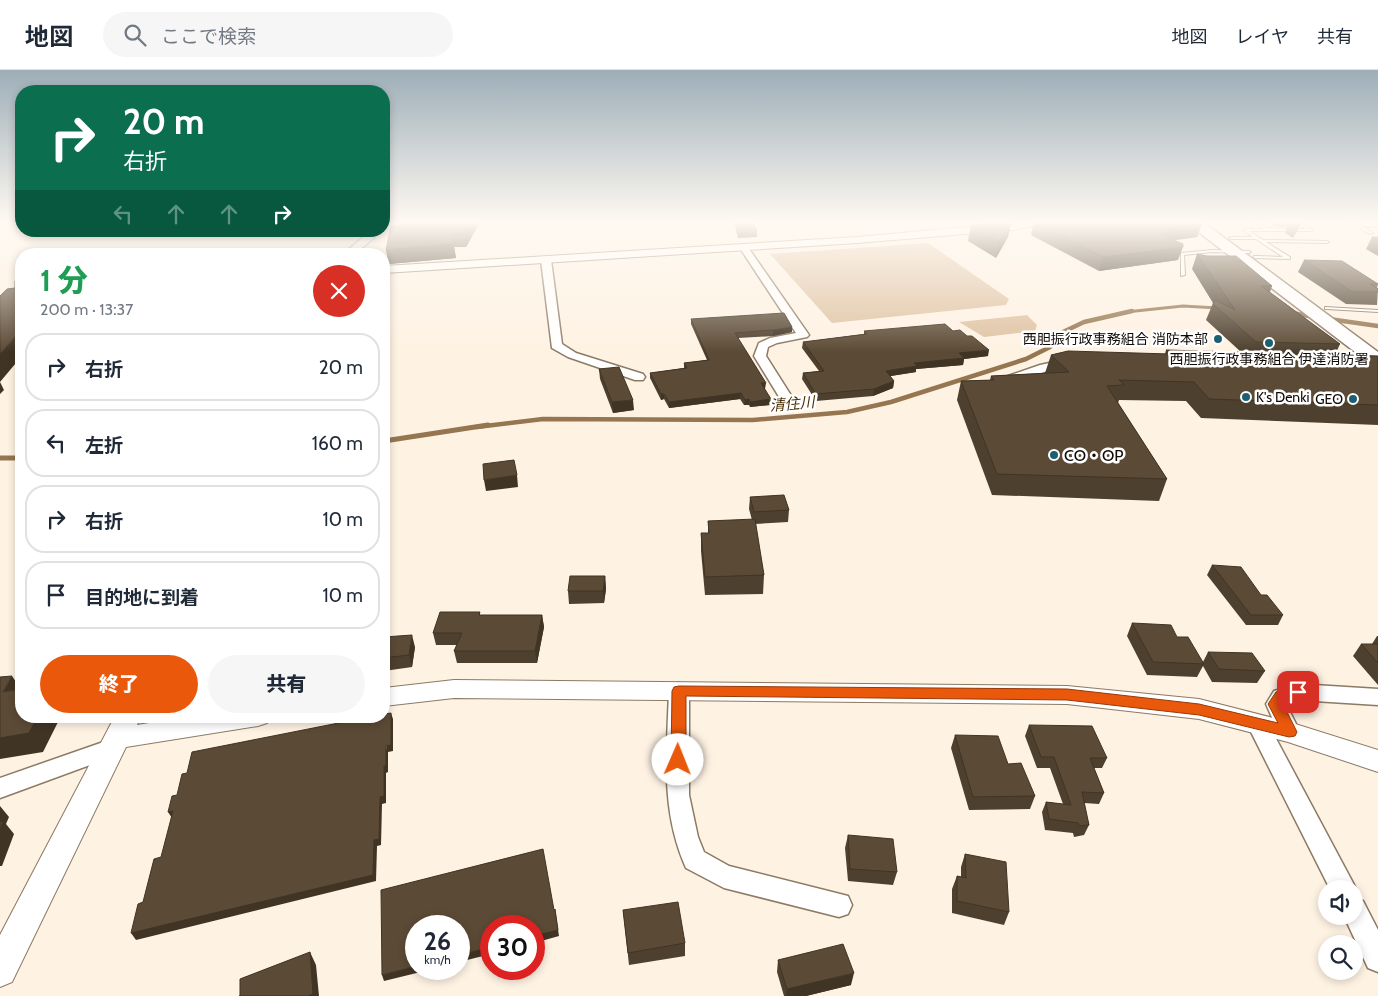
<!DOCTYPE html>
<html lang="ja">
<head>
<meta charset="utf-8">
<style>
  :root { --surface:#fff; --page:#f6f6f7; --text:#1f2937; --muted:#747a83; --line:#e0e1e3; --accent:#ea580c }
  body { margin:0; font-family:Cabin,"Noto Sans JP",sans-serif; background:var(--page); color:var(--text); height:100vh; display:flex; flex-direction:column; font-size:19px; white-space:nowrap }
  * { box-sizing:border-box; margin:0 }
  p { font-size:16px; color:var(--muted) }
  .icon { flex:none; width:28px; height:28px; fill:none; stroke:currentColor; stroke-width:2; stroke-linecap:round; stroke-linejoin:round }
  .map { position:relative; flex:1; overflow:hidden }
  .panel { position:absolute; left:15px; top:178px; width:375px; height:475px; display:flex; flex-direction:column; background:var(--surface); border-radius:20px; box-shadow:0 2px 8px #0003 }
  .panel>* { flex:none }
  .banner { position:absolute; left:15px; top:15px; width:375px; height:152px; border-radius:20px; box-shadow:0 2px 8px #0003; background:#0b6e4f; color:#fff; overflow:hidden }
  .tools { position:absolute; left:1318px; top:810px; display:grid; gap:10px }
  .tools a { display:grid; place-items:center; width:45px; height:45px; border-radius:50%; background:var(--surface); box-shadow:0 2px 8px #0003; font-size:25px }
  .speed { position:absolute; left:405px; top:845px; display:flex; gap:10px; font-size:25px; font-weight:700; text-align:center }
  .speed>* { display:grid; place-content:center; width:65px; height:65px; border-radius:50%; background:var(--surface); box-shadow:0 2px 8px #0003; line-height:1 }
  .speed small { font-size:12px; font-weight:400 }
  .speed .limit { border:8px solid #d22; background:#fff; color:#111 }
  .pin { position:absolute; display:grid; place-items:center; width:42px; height:42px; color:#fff; margin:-21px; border-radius:10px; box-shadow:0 2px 8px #0006 }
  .me { position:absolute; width:55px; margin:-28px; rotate:1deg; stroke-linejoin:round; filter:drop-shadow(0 0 4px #0008) }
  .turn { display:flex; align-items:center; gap:18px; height:105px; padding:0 25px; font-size:22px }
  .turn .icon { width:65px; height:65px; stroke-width:2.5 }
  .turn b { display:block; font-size:35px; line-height:42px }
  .lanes { display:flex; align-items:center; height:48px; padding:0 25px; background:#0003; justify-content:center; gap:25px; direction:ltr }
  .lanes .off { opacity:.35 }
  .round { display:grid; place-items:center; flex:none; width:52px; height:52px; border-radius:26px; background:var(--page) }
  .head { display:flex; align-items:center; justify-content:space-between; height:85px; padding:0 25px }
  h1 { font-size:30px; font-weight:800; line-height:38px; color:#1e9e55 }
  .action { display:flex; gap:10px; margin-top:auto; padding:10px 25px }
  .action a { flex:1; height:58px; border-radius:30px; background:var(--accent); color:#fff; font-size:20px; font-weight:800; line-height:58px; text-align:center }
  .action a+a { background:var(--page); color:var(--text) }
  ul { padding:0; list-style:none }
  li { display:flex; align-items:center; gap:15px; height:68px; margin:0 10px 8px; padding:0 15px; border:2px solid var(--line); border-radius:20px }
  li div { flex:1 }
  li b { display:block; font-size:19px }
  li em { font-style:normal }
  header { display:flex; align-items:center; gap:30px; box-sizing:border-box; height:70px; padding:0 25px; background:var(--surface); border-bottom:1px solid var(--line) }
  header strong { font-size:24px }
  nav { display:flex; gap:28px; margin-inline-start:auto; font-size:18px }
  .search { width:350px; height:45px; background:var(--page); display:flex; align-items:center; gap:12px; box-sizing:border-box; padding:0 18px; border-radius:28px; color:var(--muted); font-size:19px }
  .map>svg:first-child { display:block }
  .green { fill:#dec2a2 }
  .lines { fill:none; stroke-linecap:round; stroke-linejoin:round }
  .stream-far2 { stroke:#957650; stroke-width:3 }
  .stream-far1 { stroke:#957650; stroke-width:4.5 }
  .stream { stroke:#957650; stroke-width:5 }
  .service-casing { stroke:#8c7a64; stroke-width:2 }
  .minor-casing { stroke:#8c7a64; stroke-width:3 }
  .tertiary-casing { stroke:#8c7a64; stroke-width:2 }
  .primary-casing { stroke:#8c7a64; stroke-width:3 }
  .trunk-casing { stroke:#8c7a64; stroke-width:3 }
  .service { fill:#fff; fill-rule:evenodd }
  .minor { fill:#fff; fill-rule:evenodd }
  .tertiary { fill:#fff; fill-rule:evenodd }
  .primary { fill:#fff; fill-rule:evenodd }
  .trunk { fill:#fff; fill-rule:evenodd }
  .wall { fill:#4e402e }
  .shaded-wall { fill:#403425 }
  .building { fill:#5b4a35; stroke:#403425 }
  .route { fill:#ea580c; stroke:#983908 }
  .poi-dot { fill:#1c5f73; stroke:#fff; stroke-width:2 }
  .labels { text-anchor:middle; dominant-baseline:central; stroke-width:5; stroke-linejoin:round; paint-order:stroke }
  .far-poi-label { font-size:14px; fill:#110a04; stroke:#fff; text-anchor:end }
  .far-water-label { font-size:15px; font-style:italic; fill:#482c02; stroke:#fff }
  .poi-label { font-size:16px; fill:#110a04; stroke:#fff; text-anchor:start }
</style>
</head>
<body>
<header>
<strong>地図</strong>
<div class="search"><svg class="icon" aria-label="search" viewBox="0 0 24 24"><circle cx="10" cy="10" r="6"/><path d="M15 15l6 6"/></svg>ここで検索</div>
<nav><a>地図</a><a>レイヤ</a><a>共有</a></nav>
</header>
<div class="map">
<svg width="1378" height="926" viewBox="0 0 1378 926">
  <rect width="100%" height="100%" fill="#fef2e3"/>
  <path class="green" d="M928,173L1009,229L1006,235L832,253L770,184Z
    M1027,245L1037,255L1035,261L984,267L959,252Z"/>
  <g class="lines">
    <path class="stream-far2" d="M1126,242L1183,236L1218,238"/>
    <path class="stream-far1" d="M1292,243L1315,247
      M1329,249L1378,256
      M477,357L543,349L753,350L847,342L891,332L1026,289L1050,277L1063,262L1084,252L1132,241"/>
    <path class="stream" d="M384,371L488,355
      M0,388H21"/>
    <g class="service-casing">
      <path id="service" d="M1254,152H1258L1268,158L1306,159L1296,152H1300L1313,160L1311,161H1249L1263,170L1327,171L1329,172L1327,173L1266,172L1290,187V189L1254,188V186H1256L1283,187L1256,169H1231L1229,168L1231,167H1253L1244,161V159H1264Z
        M1349,152H1354L1373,163L1370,164Z
        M1212,180L1249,181L1251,182L1249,183L1212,182L1184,185L1185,205L1181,206V183Z
        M1325,237L1378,240V242L1327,239H1325Z"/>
    </g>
    <g class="minor-casing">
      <path id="minor" d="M744,175L747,176L809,265L807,267L777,273L768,277L766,286L792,327L791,330H781L754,286L759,273L770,268L796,263L740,178Z
        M546,187L551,190L562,274L576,283L643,304L645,307L643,310H635L568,287L552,278L541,190Z
        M1068,289L1072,290L1074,293L1072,296L1047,301L1012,313L1006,309L1008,306L1040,295Z
        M679,613L686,616L689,621V725L698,767L704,782L729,796L848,826L852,835L848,844L839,847L724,818L686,798C660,740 667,683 669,621L672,616Z
        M1298,614L1378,619V635L1298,630L1288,632L1286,634L1300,662L1297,668L1289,670L1281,668L1266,634L1274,621Z
        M1258,646L1265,648L1352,811L1356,819L1354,823V819H1330L1247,654L1251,648Z
        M112,669L120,672L123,678L120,684L0,728V708Z
        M1354,828L1363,831L1378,860V902L1368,898L1344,846H1354Z"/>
    </g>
    <g class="tertiary-casing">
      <path id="tertiary" d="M1023,152H1043L1042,154L1013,160L857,173L384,203V196L857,167Z
        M370,161H382L355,184H343Z
        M454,610L1067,616L1199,629L1289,652L1378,680V702L1288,672L1199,649L1067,634L454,628L384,636V618Z
        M115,646H141L137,655L191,646H271L267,653L258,656L126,677L12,912L0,917V865Z"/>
    </g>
    <g class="primary-casing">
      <path id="primary" d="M1193,152H1205L1207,155L1378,282V296L1372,295L1196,160Z"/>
    </g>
    <g class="trunk-casing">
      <path id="trunk" d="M1356,152H1378V156H1363Z"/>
    </g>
    <use href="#service" class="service"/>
    <use href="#minor" class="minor"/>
    <use href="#tertiary" class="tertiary"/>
    <use href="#primary" class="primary"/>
    <use href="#trunk" class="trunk"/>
  </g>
  <path class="wall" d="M480,152L466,177H454L456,188L389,194L386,180Z
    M734,152H752L757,161V167L738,168Z
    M1011,152L1008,167L996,188L968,171L971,155Z
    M1034,152H1196L1202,154L1197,167L1174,170L1178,190L1099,201L1031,165Z
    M1268,152H1302L1293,168L1285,163L1287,157L1275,156Z
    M1372,167H1378V186L1366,179Z
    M1197,184L1272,216L1270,222L1340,274L1335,285L1378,286V355L1201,348L1186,331L1119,330L1118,333L1167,409L1159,431L992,425L957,330L961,311L990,310L991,306L1045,303L1051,285L1165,284L1166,280L1241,282L1206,250L1213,233L1192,199Z
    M1304,190L1378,214L1377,218L1378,219L1377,235L1346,234L1298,202Z
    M691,249L792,262L773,266L738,268L765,319L770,335L750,337L749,335H744L740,329L669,338L664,329L661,330L650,308V303L684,298V293L707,290L691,254Z
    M864,261H953L988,286L964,289L963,295L916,299V302L890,306L894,311L893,318L873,326L816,331L802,309L803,303L819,301L802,278L803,272L864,264Z
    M599,299L634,340L613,343L600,309Z
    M750,427L789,440L788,452L755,454L764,505L763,524L705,525L701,481V463H708V451L752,450L749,439Z
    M1212,495L1261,525L1283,545L1278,555H1246L1207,505Z
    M605,506L606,519L604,533L569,534L568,521Z
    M480,542V545H542L544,557L537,593H457L454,581L457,575H436L433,563Z
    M1132,553L1177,567L1203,592L1208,582L1265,601L1257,613L1212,612L1203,596L1197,607L1147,605L1127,566Z
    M1377,566H1378V615L1353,586L1361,574H1372Z
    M384,567L415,577L412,597L384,601Z
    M1029,655L1107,688L1102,698H1094L1104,723L1099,734L1084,733L1089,755L1084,765L1074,767L1073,763L1045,760L1042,742L1046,732L1063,734L1050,698H1037L1025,666Z
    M955,665L1008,694L1035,726L1030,739L969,740L951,678Z
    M848,765L897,802L893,815L848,811L845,778Z
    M965,784L1009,842L1004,855L952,843V819L957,806L961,807V797Z
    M623,840L685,873V886L629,895Z
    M778,890L851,915L806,926H784L777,902Z"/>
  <path class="shaded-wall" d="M471,152H480L466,177L463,163Z
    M1011,152L1008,167L996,188L999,172Z
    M1202,154L1197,167L1162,172L1166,158Z
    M452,164L456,188L389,194L386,180Z
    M1183,177L1178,190L1099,201L1103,187Z
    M792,257V262L773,266V260Z
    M21,260V287L0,312L4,320L0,324V284Z
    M989,280L988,286L964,289L963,295L916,299V302L885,307L886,301L914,293L959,283Z
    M894,311L893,318L873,326L874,319Z
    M761,313H766L765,319H761Z
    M741,323L740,329L669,338V332Z
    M661,324H664V329L661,330Z
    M749,329V335H744L745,330Z
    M771,329L770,335L750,337V332Z
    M633,330L634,340L613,343L612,332Z
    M517,405L518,417L486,421L484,410Z
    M605,506L606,519L604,533L603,521Z
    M542,545L544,557L537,593L535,581Z
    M412,565L415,577L412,597L409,585Z
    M12,606L21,619L3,622Z
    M391,643L393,649V681L388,682V702L386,703V733L382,734L381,775L377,776L376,811L136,870L131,863L374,770Z
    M38,646H61L43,682L0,689V668Z
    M0,736L9,747L6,754L14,764L2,796H0Z
    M173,741L172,748L168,742Z
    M555,839L559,866L534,873V866Z
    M491,877V884L459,892V885Z
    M310,882L316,895L319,926H308Z
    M416,896V899H433L384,911L382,905Z
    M854,903L851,915L806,926H786L787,919Z"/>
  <path class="building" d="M406,152H471L463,163L452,164L454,174L386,180L391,156L401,155Z
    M736,152H752L757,161H739Z
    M1008,152H1011L999,172L971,155Z
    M1035,152H1135L1154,160H1151L1183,174V177L1103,187Z
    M1150,152H1196L1202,154L1166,158Z
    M1288,155H1300L1297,160Z
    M1372,167H1378V170Z
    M1197,184L1207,186H1236L1272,216H1261L1340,274L1256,272L1213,234L1215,230L1235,240Z
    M1304,190L1342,191L1378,214H1370L1378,219V222H1352Z
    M21,205V260L0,284V226L7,219L15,218V211Z
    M784,243L792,257L773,260L735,263L766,313H761L771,329L750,332L749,329L745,330L741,323L669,332L664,324H661L650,303L687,298L684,293L709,290L691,249Z
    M945,254L953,261L960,260L967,266H972L989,280L959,283L964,288L914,293L917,296L886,301L894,311L874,319L816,324L803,303L824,301L803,272L867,264L864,261Z
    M1166,280L1378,286V335L1209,329L1194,312L1119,310L1124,315L1107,316L1167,409L997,404L961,311L994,310L991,306L1069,302L1051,285L1068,281L1170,284Z
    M619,297L633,330L612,332L599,299Z
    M514,390L517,405L484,410L483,394Z
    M784,425L789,440L754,442L750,427Z
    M755,449L764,505L705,507L701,463H709L708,451Z
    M1212,495L1241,497L1261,525H1267L1283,545H1251Z
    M570,506H605L603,521H568Z
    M440,542H480L479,545H542L535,581H454L462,563H433Z
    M1132,553L1171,555L1177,567H1188L1204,594L1153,592Z
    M412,565L409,585L384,588V567Z
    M1361,574H1378V593Z
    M1208,582L1252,583L1265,601L1219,599Z
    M12,606L3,622L21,619V646H38L29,663L0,668V607Z
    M391,643V675L386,676V696H384V726L380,727L379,769L374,770L373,805L131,863L138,834L143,832L154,789L161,787L173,741L168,742L172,726L177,725L182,704L187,703L192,682L374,646H384V644Z
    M1029,655L1092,656L1107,688H1090L1104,723L1082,722L1089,755L1079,756L1078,753L1049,749L1046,732L1071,735L1054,687H1041Z
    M955,665L998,666L1008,694L1021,693L1035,726L973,727Z
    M3,751L0,760V752Z
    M848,765L893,769L897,802L850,799Z
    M543,779L554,840L555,839L558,860L534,866V856H491V877L459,885V856H416V896L382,905L381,820Z
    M965,784L1006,792L1009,842L957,831V806L966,808Z
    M678,832L685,873L628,883L623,840Z
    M843,874L854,903L787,919L778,890Z
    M310,882L313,924L308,926H239H240V909Z"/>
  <linearGradient id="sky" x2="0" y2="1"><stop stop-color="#9daeb8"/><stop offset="0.54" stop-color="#fff9f2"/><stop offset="1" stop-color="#fff9f2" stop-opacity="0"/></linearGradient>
  <rect width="1378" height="282" fill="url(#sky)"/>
  <path class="route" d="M679,616L1067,619L1199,634L1278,653L1268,634L1276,622L1298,616L1303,618L1305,622L1303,625L1286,630L1283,634L1297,662L1295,666L1289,667L1199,645L1067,630L686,626V690L684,695L678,697L673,695L671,690L672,621L674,617Z"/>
  <g class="poi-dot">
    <circle cx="1218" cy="269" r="5"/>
    <circle cx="1269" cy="273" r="5"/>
    <circle cx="1246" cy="327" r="5"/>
    <circle cx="1353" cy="329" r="5"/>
    <circle cx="1054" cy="385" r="5"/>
  </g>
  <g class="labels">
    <g class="far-poi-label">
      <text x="1208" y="269">西胆振行政事務組合 消防本部</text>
      <text x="1269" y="289" text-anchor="middle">西胆振行政事務組合 伊達消防署</text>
      <text x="1256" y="327" text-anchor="start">K's Denki</text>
      <text x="1343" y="329">GEO</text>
    </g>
    <g class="far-water-label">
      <text transform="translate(792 334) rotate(-5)">清住川</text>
    </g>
    <g class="poi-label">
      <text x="1064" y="385">CO・OP</text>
    </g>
  </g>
</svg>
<div class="tools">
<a><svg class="icon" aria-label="sound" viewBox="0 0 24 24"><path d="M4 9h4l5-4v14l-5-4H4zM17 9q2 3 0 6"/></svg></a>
<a><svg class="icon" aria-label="search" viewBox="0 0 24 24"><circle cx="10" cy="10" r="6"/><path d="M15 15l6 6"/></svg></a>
</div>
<div class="speed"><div>26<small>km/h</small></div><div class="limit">30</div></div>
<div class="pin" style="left:1298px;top:622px;background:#d93025"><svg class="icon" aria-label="arrive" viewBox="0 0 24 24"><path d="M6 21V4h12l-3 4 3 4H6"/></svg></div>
<svg class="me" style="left:678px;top:690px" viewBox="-20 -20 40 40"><circle r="19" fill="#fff"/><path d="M0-13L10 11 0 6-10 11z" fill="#ea580c"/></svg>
<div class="banner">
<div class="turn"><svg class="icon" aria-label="right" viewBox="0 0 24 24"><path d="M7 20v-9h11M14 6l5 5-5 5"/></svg><div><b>20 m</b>右折</div></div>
<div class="lanes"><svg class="icon off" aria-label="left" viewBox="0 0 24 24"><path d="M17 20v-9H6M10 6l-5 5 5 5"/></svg><svg class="icon off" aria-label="ahead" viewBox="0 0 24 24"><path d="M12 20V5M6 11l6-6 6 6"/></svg><svg class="icon off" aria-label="ahead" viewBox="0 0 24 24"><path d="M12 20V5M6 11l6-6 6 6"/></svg><svg class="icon" aria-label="right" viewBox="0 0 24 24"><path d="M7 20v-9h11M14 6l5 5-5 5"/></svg></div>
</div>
<section class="panel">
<div class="head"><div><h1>1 分</h1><p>200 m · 13:37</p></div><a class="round" style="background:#d93025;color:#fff"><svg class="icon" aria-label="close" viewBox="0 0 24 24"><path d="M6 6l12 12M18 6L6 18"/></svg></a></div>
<ul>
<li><svg class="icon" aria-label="right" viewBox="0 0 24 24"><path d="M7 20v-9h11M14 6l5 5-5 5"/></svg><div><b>右折</b></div><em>20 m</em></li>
<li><svg class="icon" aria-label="left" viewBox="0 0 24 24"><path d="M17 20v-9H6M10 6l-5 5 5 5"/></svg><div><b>左折</b></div><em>160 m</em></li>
<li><svg class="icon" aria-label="right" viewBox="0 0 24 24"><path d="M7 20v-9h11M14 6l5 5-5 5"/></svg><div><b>右折</b></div><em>10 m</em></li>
<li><svg class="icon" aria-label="arrive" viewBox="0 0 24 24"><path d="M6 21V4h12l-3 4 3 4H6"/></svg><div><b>目的地に到着</b></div><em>10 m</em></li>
</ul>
<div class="action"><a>終了</a><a>共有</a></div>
</section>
</div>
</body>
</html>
